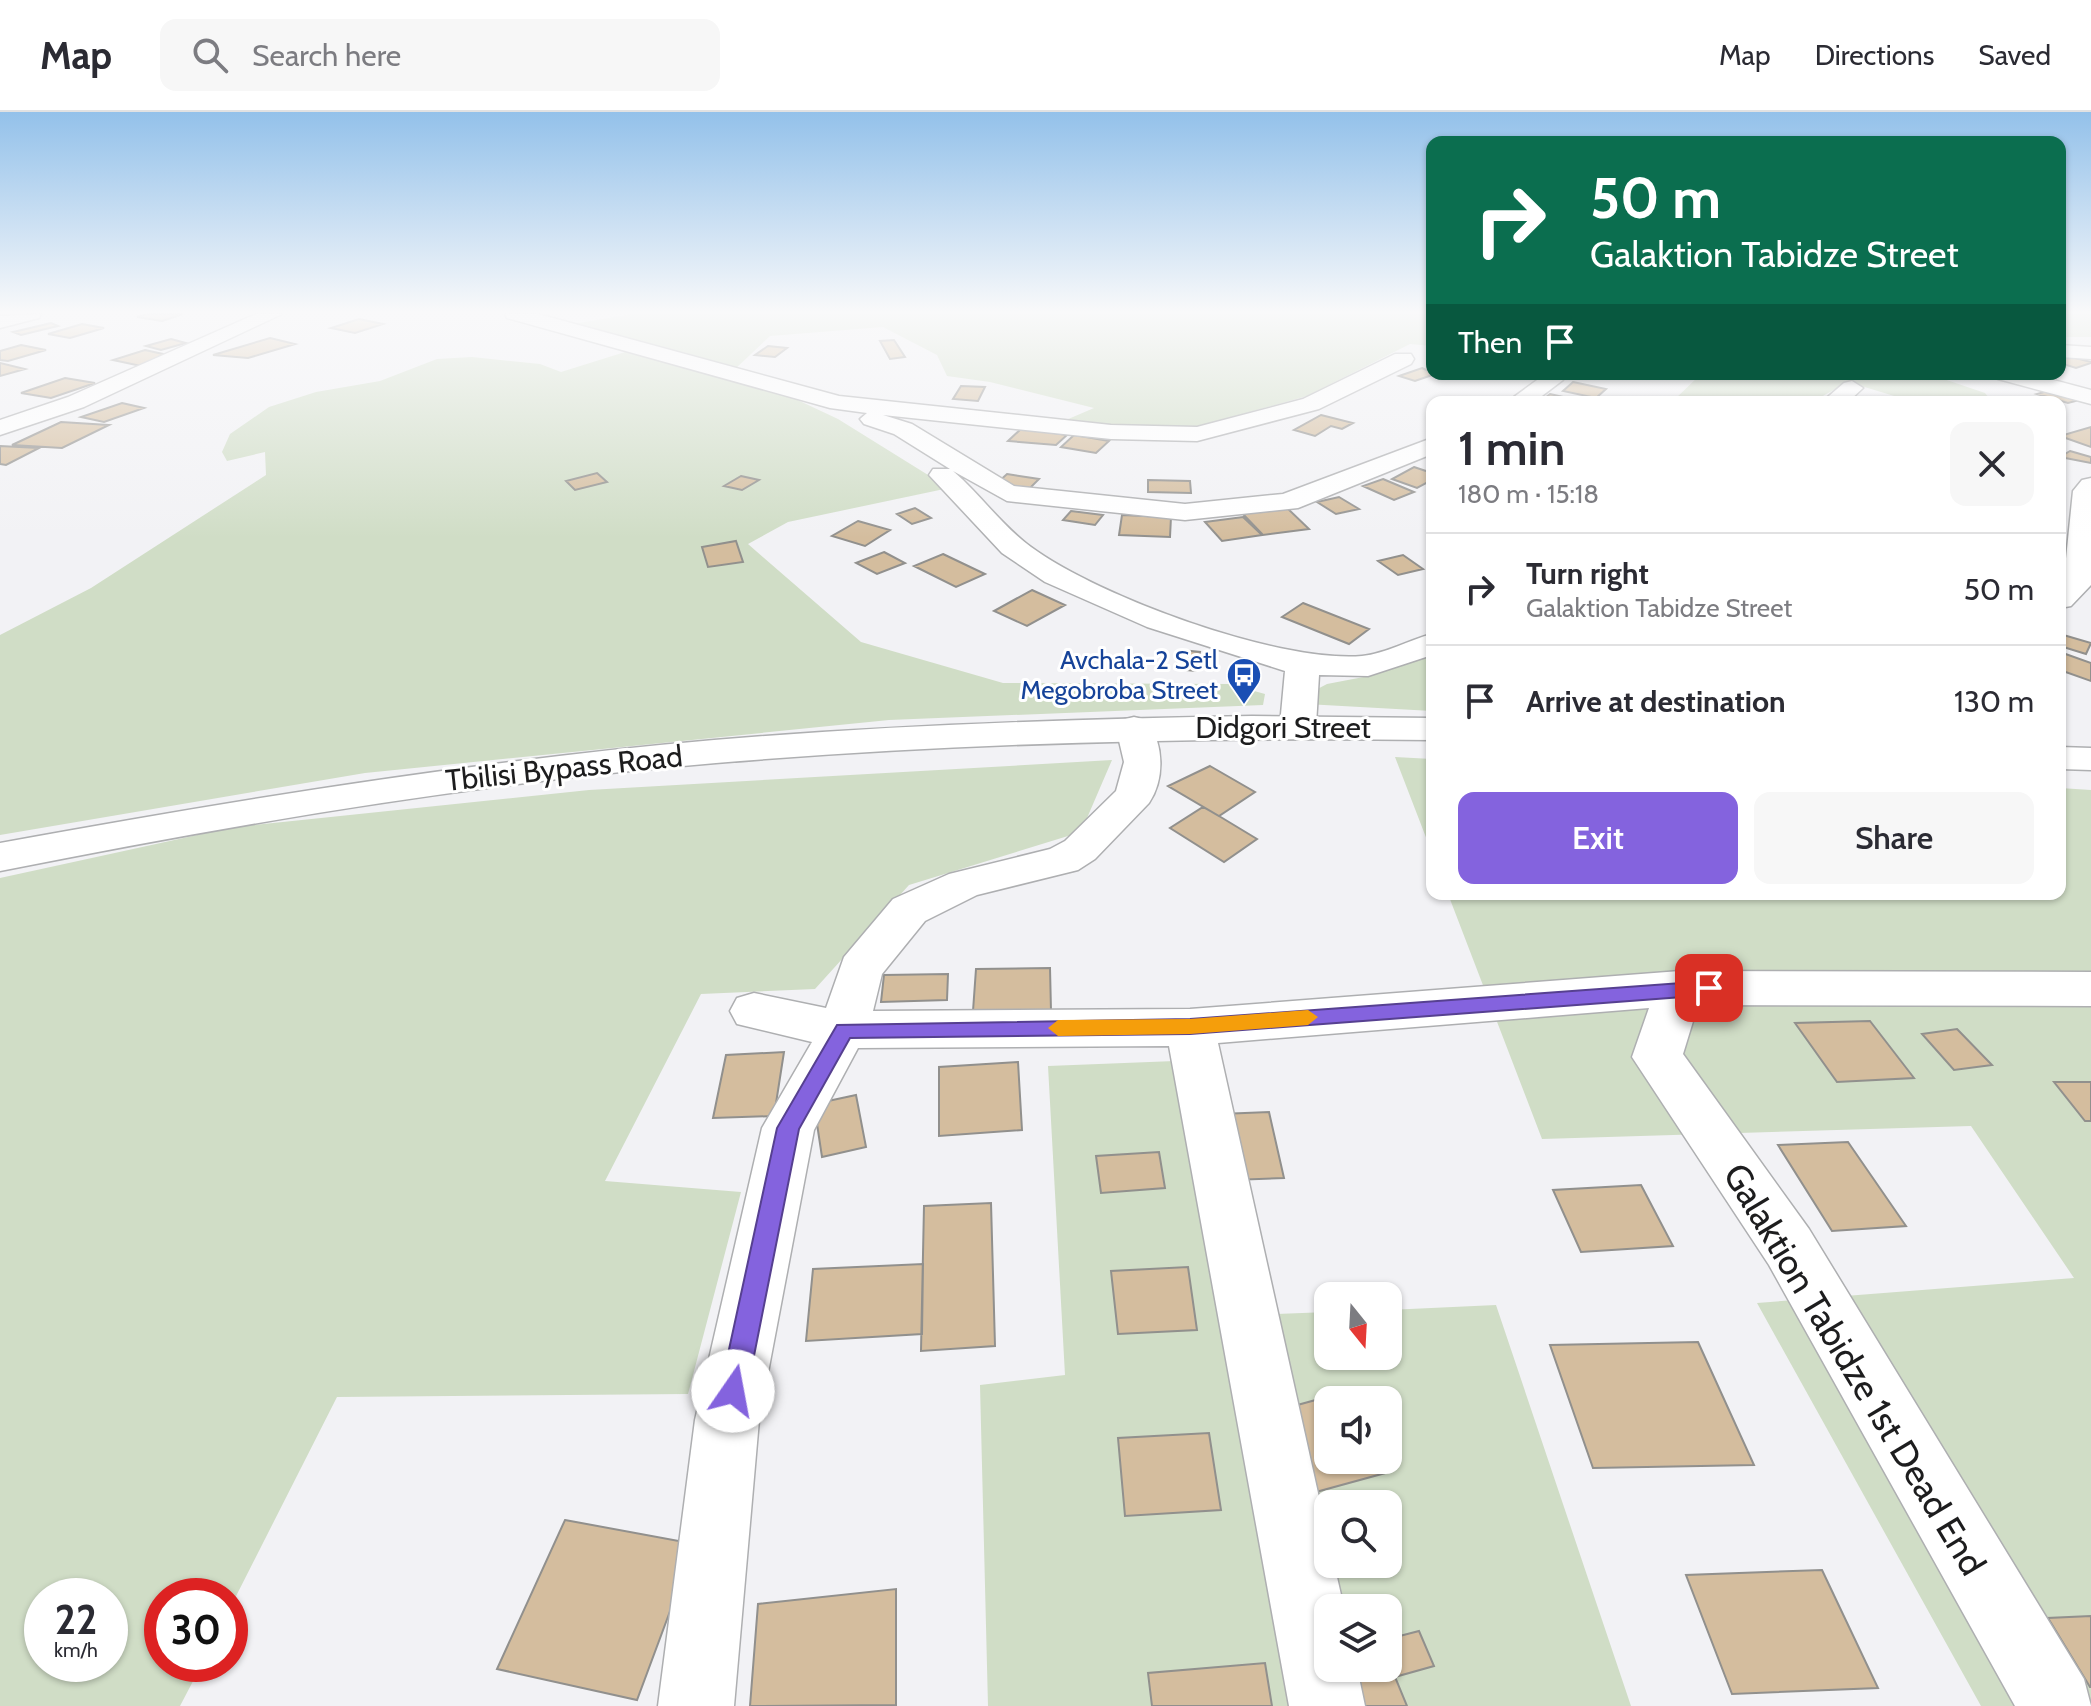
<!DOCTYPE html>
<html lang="en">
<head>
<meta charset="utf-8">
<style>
  :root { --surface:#fff; --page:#f7f7f7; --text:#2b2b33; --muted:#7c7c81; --line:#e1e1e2; --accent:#8463de }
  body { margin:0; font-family:Cabin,sans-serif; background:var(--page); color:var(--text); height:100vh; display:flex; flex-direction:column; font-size:30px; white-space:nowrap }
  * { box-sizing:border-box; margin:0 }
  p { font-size:26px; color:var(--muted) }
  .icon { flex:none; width:44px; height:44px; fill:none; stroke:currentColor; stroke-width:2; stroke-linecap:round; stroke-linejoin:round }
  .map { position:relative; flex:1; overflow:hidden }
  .side { position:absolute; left:1426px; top:284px; width:640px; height:504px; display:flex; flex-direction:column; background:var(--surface); border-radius:16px; box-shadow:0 2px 6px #0004 }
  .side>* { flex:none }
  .guide { position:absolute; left:1426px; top:24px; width:640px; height:244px; border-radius:16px; box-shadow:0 2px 6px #0004; background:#0b6e4f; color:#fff; overflow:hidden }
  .needle { width:52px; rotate:162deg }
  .controls { position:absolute; left:1314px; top:1170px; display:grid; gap:16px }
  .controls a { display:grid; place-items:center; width:88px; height:88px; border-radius:16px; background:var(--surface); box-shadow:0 2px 6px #0004; font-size:40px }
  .speed { position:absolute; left:24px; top:1466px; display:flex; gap:16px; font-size:40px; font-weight:700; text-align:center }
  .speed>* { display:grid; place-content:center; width:104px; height:104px; border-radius:50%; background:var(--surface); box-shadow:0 2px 6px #0004; line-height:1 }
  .speed small { font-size:20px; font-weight:400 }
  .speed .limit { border:12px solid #d22; background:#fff; color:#111 }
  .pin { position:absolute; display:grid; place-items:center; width:68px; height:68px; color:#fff; margin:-34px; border-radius:16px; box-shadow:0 4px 12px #0006 }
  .me { position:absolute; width:88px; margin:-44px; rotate:12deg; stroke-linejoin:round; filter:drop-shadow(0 0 6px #0008) }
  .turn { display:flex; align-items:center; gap:28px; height:168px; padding:0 32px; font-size:36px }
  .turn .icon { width:104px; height:104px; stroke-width:2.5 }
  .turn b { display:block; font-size:56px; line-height:68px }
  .then { display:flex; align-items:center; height:76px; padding:0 32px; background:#0003; gap:16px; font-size:30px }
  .round { display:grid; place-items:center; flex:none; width:84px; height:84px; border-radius:16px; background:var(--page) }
  .head { display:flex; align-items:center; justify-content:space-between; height:136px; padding:0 32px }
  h1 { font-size:48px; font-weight:600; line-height:60px }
  .primary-button { display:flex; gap:16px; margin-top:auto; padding:16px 32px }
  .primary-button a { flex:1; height:92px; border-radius:16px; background:var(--accent); color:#fff; font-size:32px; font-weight:600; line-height:92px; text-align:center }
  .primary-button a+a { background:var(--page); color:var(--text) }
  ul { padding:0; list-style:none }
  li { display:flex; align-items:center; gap:24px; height:112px; padding:0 32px; border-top:2px solid var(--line) }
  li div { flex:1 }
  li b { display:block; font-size:30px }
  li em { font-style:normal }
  header { display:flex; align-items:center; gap:48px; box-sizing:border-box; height:112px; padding:0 40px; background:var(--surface); border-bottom:2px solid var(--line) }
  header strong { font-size:38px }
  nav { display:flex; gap:44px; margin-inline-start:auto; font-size:28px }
  .search { width:560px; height:72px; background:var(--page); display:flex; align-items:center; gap:20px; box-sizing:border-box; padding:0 28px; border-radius:16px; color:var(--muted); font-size:30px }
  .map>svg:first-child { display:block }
  .green { fill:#d0ddc6; fill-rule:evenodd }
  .building { fill:#d4bd9e; stroke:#91908d; stroke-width:2 }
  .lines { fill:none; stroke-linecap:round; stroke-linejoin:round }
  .minor-casing { stroke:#aeafb1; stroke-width:3 }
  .tertiary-casing { stroke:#aeafb1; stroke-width:3 }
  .trunk-casing { stroke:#aeafb1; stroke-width:3 }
  .minor { fill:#fff; fill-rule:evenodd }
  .tertiary { fill:#fff; fill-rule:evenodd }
  .trunk { fill:#fff; fill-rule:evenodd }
  .route { fill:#8463de; stroke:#564090; stroke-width:2 }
  .slow { fill:#f59e0b }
  .labels { text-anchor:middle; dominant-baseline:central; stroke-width:6; stroke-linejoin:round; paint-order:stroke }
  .far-transit-label { font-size:26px; fill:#164399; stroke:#fff; text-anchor:end }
  .street-label { font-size:30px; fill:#1d1d1e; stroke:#fff }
  .near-street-label { font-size:36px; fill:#1d1d1e; stroke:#fff }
</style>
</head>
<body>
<header>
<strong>Map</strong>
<div class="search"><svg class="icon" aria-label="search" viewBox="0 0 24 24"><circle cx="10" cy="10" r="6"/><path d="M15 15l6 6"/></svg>Search here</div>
<nav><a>Map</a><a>Directions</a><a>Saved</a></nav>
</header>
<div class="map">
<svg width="2091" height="1594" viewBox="0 0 2091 1594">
  <rect width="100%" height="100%" fill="#f2f2f5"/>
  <path class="green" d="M632,202H1432V234L1410,232L1307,284L1186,318L1059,311L1094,296L990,270L947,264L937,243L883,215L770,224L734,258L838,307L949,376L788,410L748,432L861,530L1003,571L1229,572L1265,582L1263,593L889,608L365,661L0,723V523L91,476L266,363L265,340L227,349L222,340L230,322L269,295L316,280L380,269L437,247L472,245L540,252L561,260L641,235L567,213Z
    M2060,202H2091V225H2060Z
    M1701,262H1929L1985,281L1992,290H1914L1848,270L1812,290L1674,288Z
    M1432,543V599L1306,592L1308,582L1327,572L1374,563Z
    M1395,645L1432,647V741Z
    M1112,648L1081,720L909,773L815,877L701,882L605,1069L741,1080L688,1282L337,1285L230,1496V1484H162V1552H202L180,1594H0V766L234,715L589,678ZM42,1484H110V1552H42Z
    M2060,676L2091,678V859L2085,860L2091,866V1594H1981L1757,1191L2074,1166L1971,1014L1542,1027L1448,782H2060Z
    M1175,949L1223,1204L1328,1200V1244H1388V1198L1496,1193L1631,1594H988L980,1273L1065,1263L1048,954ZM1328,1288H1388V1348H1328ZM1328,1392H1388V1452H1328ZM1328,1496H1388V1556H1328Z"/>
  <path class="building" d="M147,202H183L162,209L137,205Z
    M359,207L383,212L355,221L331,216Z
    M51,211L58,214L21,223L13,220Z
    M82,212L104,216L70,226L48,222Z
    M270,226L295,232L248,246L213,243Z
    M171,227L186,231L161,238L146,234Z
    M894,228L905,245L890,247L880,229Z
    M21,233L46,238L8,249L0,248V239Z
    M768,234L787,236L775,245L755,243Z
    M145,238L172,244L141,254L113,248Z
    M2060,242L2091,250V251L2076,256L2060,251Z
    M0,251L25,257L0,264Z
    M1422,256L1435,262L1415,269L1399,264Z
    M65,266L95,271L51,286L21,281Z
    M1573,270L1606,277L1596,286L1563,279Z
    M961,274L985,275L978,289L953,287Z
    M2055,277L2087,286L2068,291L2037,282Z
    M1550,282L1585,290H1540Z
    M122,291L144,296L104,310L81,305Z
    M1321,303L1353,311L1342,317L1331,314L1315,324L1294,318Z
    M61,310L109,313L62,336L12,333Z
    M2091,315V335L2060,324Z
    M1022,316L1067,323L1056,333L1008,329Z
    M1074,323L1109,329L1096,341L1061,335Z
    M0,334L39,336L6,353L0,352Z
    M2070,339L2091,345V351L2060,345Z
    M1414,355L1432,361V368L1417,376L1392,367Z
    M597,361L607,370L575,378L566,369Z
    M1007,362L1039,367L1029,377L996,372Z
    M741,364L759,368L742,378L724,374Z
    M1383,367L1414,380L1394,388L1363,374Z
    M1148,368L1190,369L1191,381L1148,380Z
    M1339,385L1359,397L1336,402L1317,390Z
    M1285,394L1309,417L1263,423L1241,400Z
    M915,396L931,406L912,412L897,402Z
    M1071,399L1103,403L1095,413L1063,408Z
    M1122,403L1171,405L1170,425L1119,423Z
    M1243,405L1262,423L1222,429L1205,410Z
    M858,409L890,418L865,434L832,424Z
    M736,429L743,450L708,455L702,435Z
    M884,440L905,451L877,462L856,451Z
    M943,442L985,462L956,475L914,454Z
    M1403,443L1423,457L1398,463L1378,449Z
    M1032,478L1065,493L1027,514L994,499Z
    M1303,491L1369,517L1349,532L1282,505Z
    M2060,522L2091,531L2086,542L2060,534Z
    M1181,538L1200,540L1196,559L1176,557Z
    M2060,540L2091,551V569L2060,558Z
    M1210,654L1255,680L1219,704L1168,674Z
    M1203,695L1219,704L1257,727L1224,750L1170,716Z
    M1050,856L1051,899H973L976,857Z
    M948,862L947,888L881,890L884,863Z
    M1870,909L1914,966L1837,970L1795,911Z
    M1957,917L1992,953L1954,958L1922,922Z
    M784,940L774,1004L713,1006L726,943Z
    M1018,950L1022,1018L939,1024V955Z
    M2054,970H2091V1009H2085Z
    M856,983L866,1035L822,1045L814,992Z
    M1269,1000L1284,1066L1233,1068L1221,1002Z
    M1848,1030L1906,1114L1832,1119L1778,1033Z
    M1159,1040L1165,1076L1101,1081L1096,1044Z
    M1641,1073L1673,1134L1581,1140L1553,1078Z
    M991,1091L995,1234L921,1239L924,1094Z
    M923,1152L922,1222L806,1229L813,1157Z
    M1188,1155L1197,1218L1118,1222L1111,1159Z
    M1698,1230L1754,1353L1593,1356L1550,1233Z
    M1352,1278L1356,1288H1328V1348H1384L1389,1360L1305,1383L1272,1300Z
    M1209,1321L1221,1398L1125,1404L1118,1326Z
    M565,1408L695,1432L637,1588L497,1557Z
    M1822,1458L1878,1576L1732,1582L1686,1463Z
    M896,1477V1593L750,1594L758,1492Z
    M2091,1504V1575H2090L2048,1506Z
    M1419,1519L1434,1554L1395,1565L1407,1594H1340L1323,1545L1328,1543V1556H1388V1527Z
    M1265,1551L1272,1594H1152L1148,1561Z"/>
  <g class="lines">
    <g class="minor-casing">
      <path id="minor" d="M256,202H282L84,295L0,323V308L68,285Z
        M505,202H538L839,284L1111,313L1197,315L1303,287L1395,242H1411L1414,247L1411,252L1319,297L1197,329L1111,327L883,303L912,312L1014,374L1185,392L1283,382L1432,326V342L1298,396L1185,408L1007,389L953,359C980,382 1001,413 1031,435C1099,485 1279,551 1362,544C1385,542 1409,528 1432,522V543L1368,564L1319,563L1316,613L1311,621L1298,624L1285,621L1280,613L1285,559L1147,515L1045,470L1002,441L929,363L933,357H950L894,322L864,312L860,307L867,301L830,296L507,206Z
        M2060,233L2091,235V247L2060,245Z
        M1995,262H2031L2091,278V292L1998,267Z
        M1544,263H1560L1563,268L1534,290H1507Z
        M1852,269L1863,276L1848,290H1822L1844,271Z
        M2091,366V473L2071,494L2060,496V470L2064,466L2073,379L2082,368Z
        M1134,605L1147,608C1164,632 1165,667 1149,691L1095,747L1078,758L977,783L925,809L882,862L873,899L1190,897L1680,859L2091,860V894L1698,893L1683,942L1809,1117L2084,1567L2091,1594H2015L1769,1153L1632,945L1649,896L1218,931L1328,1426V1452H1334L1344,1496H1328V1556H1357L1365,1594H1289L1169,934L858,936L814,1018L759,1308L734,1594H658L695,1308L762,1016L812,930L737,912L730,899L737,886L754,881L826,896L844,845L893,787L949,762L1050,737L1065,729L1116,679L1124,650L1116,616L1121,608Z"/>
    </g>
    <g class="tertiary-casing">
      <path id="tertiary" d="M41,202L39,206L0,216V204Z"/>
    </g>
    <g class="trunk-casing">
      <path id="trunk" d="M1252,604L1432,606V628C1192,625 955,631 716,651C475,671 237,712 0,759V731C237,688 474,649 714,628C893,613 1072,607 1252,604Z
        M2060,635L2091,636V658L2060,657Z"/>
    </g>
    <use href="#minor" class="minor"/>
    <use href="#tertiary" class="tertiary"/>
    <use href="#trunk" class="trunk"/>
  </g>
  <linearGradient id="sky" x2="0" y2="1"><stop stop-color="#93c1ea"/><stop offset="0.47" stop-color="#f9f9fa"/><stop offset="1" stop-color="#f9f9fa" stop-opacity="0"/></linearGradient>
  <rect width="2091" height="426" fill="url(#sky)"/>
  <path class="route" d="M1709,869L1719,876L1709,883L1190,922L850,926L799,1017L747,1279L743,1288L733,1292L724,1288L720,1279L777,1016L837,913L1190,907Z"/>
  <path class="slow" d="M1308,898L1318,905L1308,913L1190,922L1058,924L1048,916L1058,908L1190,907Z"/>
  <defs>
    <g id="bus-pin" transform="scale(1.8)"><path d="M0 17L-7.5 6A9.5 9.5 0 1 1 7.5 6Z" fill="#1a4fb4" stroke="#fff"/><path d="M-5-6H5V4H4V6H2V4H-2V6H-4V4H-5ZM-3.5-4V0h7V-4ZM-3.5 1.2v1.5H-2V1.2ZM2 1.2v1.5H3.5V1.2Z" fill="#fff"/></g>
  </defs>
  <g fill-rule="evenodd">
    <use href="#bus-pin" x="1244" y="563"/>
  </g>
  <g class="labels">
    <g class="far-transit-label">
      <text x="1218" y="548">Avchala-2 Setl<tspan x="1218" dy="30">Megobroba Street</tspan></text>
    </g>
    <g class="street-label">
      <text x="1283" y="615">Didgori Street</text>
      <text transform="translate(564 656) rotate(-6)">Tbilisi Bypass Road</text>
    </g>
    <g class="near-street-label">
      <text transform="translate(1855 1257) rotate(59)">Galaktion Tabidze 1st Dead End</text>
    </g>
  </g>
</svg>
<div class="controls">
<a><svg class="needle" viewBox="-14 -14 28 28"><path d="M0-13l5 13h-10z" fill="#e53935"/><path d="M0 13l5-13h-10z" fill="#7c7c81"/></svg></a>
<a><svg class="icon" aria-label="sound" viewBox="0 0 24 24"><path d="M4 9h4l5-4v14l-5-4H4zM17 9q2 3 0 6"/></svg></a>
<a><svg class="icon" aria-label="search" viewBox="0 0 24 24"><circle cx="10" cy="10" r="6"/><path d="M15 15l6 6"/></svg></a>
<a><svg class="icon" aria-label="layers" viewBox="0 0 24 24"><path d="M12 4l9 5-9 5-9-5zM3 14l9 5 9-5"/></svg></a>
</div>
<div class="speed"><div>22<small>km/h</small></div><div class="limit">30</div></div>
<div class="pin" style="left:1709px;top:876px;background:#d93025"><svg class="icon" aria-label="arrive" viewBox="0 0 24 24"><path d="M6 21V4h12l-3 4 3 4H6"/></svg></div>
<svg class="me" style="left:733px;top:1279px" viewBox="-20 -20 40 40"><circle r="19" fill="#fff"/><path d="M0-13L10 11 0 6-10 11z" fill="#8463de"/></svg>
<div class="guide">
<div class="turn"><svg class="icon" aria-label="right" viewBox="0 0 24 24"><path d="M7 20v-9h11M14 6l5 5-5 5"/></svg><div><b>50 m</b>Galaktion Tabidze Street</div></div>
<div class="then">Then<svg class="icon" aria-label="arrive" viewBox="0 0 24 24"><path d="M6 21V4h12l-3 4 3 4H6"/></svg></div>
</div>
<section class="side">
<div class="head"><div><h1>1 min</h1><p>180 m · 15:18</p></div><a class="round"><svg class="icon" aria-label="close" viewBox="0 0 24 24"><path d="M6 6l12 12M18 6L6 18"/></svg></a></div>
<ul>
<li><svg class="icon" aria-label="right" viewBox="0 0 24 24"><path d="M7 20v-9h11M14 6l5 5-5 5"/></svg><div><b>Turn right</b><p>Galaktion Tabidze Street</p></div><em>50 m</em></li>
<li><svg class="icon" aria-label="arrive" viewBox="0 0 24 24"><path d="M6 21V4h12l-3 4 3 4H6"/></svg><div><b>Arrive at destination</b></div><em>130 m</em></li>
</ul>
<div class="primary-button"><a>Exit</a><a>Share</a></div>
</section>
</div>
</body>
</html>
